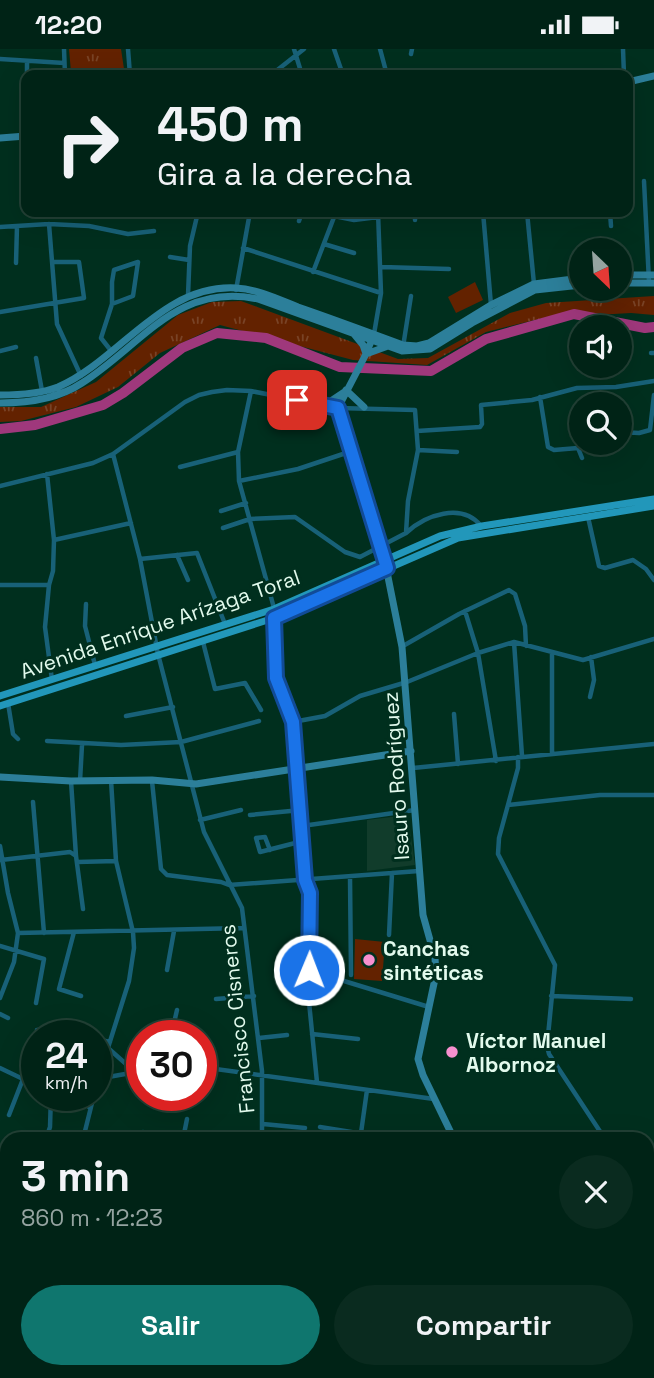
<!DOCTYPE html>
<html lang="es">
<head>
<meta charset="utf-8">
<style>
  :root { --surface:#002316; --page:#0a2b1f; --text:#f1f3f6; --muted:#95a4a1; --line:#224035; --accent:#0f766e }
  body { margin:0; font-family:"Space Grotesk",sans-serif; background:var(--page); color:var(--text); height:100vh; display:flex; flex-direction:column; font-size:26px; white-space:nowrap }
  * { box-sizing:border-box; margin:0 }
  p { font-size:23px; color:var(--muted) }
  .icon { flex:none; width:38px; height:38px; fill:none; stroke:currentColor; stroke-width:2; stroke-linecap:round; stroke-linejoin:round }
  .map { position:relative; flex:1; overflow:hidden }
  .side { position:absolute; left:0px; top:1083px; width:654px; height:247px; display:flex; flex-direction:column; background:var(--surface); border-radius:21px 21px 0 0; box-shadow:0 7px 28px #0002,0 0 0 2px var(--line) }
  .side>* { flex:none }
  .banner { position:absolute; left:21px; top:21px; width:612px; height:147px; border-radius:14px; box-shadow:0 7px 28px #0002,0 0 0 2px var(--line); background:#002316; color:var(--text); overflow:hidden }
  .needle { width:46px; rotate:155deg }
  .tools { position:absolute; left:569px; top:189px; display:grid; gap:14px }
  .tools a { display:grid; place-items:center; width:63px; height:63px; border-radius:50%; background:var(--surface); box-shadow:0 7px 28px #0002,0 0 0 2px var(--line); font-size:35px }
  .speed { position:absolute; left:21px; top:971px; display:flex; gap:14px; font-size:35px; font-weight:700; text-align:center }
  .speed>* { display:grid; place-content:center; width:91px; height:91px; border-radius:50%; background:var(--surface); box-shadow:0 7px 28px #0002,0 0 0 2px var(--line); line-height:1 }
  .speed small { font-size:18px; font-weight:400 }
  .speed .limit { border:10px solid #d22; background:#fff; color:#111 }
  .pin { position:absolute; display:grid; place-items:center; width:60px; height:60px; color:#fff; margin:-30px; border-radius:14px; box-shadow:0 4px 10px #0006 }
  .me { position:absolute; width:77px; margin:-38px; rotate:1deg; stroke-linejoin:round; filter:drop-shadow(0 0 5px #0008) }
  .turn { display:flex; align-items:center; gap:24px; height:147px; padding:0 21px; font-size:32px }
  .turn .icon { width:91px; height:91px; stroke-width:2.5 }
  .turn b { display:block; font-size:49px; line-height:60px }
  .round { display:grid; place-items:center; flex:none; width:74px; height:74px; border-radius:37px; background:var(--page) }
  .headline { display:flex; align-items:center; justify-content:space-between; height:119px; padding:0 21px }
  h1 { font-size:42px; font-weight:700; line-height:52px }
  .action { display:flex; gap:14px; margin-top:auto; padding:14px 21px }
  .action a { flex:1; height:80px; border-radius:42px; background:var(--accent); color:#fff; font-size:28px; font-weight:700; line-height:80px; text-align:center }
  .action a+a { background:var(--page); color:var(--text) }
  .status { display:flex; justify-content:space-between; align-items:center; height:49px; padding:0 35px; background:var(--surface); direction:ltr }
  .status svg { height:19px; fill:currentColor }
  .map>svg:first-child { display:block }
  .built { fill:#113c2b }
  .grass { fill:url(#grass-tufts) }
  .pitch { fill:#632200 }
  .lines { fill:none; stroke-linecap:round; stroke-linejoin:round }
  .river { stroke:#9f387c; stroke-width:10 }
  .street { stroke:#186178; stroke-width:4.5 }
  .secondary { stroke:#2c7f9a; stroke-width:7 }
  .primary { stroke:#2297ba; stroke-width:7 }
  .route-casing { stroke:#114b97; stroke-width:18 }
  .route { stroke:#1a73e8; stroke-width:12 }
  .poi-dot { fill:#f790cf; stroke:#002f1e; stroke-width:2.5 }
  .labels { text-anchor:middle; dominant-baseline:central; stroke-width:6; stroke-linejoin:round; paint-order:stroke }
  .street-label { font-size:21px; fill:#e2faed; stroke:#002f1e }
  .poi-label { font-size:21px; font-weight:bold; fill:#e2faed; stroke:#002f1e; text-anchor:start }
</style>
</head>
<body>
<div class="status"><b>12:20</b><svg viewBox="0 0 49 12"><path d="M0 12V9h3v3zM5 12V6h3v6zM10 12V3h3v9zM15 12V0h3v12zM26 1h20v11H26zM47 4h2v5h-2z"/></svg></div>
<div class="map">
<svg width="654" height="1329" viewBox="0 0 654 1329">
  <defs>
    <pattern id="grass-tufts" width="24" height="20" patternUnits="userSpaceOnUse" patternTransform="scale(1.75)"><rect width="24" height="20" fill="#632200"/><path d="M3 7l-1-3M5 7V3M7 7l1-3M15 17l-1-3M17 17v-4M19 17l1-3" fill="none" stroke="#794326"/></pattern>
  </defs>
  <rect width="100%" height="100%" fill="#002f1e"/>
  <path class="built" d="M408,766L415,816L367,822V771Z"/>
  <path class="grass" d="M69,0H121L124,20L71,23Z
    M654,247V266L631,264L543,269L486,283L427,316L353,311L220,276L160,304L118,338L76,358L21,372L0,373V358H41L96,333L178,266L212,253L241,252L398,310L428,309L510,264L546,254Z"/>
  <path class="pitch" d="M475,233L483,251L456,264L448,248Z
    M355,890L385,893L382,932L354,930Z"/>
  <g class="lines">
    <path class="river" d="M0,380L35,376L103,356L123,344L182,299L217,284L266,289L340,318L431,322L486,290L574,265L645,279L654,278"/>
    <path class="street" d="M64,0L65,26L130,24
      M128,0L130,26
      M294,0L302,26
      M334,0L343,26
      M380,0L387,26
      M623,0L624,26
      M411,5L412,0
      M0,10L64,14
      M27,12V26
      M271,26L304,0
      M644,132L649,233
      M415,163V171
      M483,163L491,256
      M527,163L534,235
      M610,163L611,177
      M334,167L354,171L378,168
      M299,172L302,163
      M49,175L57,275L81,327
      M0,178L49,175L89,177L128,185L154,182
      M324,195L354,204
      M243,199L381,244
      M170,208L189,211
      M16,214L17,177
      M382,218L449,220
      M313,223L336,163
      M236,241L250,163
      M188,247L190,197L198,163
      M112,255L133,247L138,213L114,221L112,233V255L101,289L112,303
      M0,263L84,249L79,213H52
      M374,285L381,244L378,163
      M403,298L411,247
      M0,302L16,298
      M651,304H654
      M36,309L42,342
      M251,342L238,403L239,432L274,559
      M540,348L548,398L554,401L578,399L582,409
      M417,382L480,378L482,375L481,356L532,351L577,339L616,338L654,332
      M620,383L639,384L650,381L654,346
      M578,399L587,394
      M418,401L457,403
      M113,405L140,510L158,605L204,783L242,859L262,1022V1090
      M180,418L238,403
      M47,425L54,491L53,522L49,536L45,578L52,631
      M239,432L298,420L352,402
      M0,437L93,414L113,405L185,353L199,346L212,343L227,341L251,342L338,359L415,361L418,401L408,452L406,484L360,508L345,503L295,468L250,470L223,479
      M221,462L246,454
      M588,468L599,517L605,519L633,511L646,520L654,531
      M406,484C425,466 462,453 481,477
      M54,491L131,474
      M177,506L188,531
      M140,510L197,504L225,575
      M0,536H49
      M86,555L85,577L95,616
      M465,562L478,604L496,712
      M274,569L276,629L293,673L305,831L310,844L308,943L317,1033
      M203,593L215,640L245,634L261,661
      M514,593L522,707
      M403,597L459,565L509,541L515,545L525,577L526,597
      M552,605V705
      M590,648L594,631L591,608
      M8,654L13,685L18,690
      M454,665L458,715
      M126,667L173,658
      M293,673L325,667L360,647L407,633L478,604L514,593L583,611L654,590
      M47,692L121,696L181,693L259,672
      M518,708V719L499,789L498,805L555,916L547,997L549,1005L605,1090
      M413,719L654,695
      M71,732L76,807L83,860
      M80,732L82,696
      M152,732L161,820L167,826L221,833L229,836L419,822
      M33,753L44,884
      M508,756L600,746H654
      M250,766L301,761
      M200,771L241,761
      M302,777L415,761
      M0,797L8,844L18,884L14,913L0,949
      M270,801L265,788L256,789L260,803L303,792
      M1,811L70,803L76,807
      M77,813L116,812
      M350,828L351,926
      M74,883L59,940L81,947
      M18,884L244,879
      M389,886L392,824
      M0,897L44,910L36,954
      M167,921L174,882
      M308,921L429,958
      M551,947L631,950
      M216,950L254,947
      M0,965L8,969
      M37,981L47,980L82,987
      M312,985L358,990
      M171,987L177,961
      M259,989L287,986
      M96,990L110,993
      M108,999L126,1015L141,1020
      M201,1018L434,1050
      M0,1019L23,1030L37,1034
      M97,1030L142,1022
      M96,1037L129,932L134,899L133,883L116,812L111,731
      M85,1046L89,1058
      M9,1066L23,1030
      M263,1075L305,1079
      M320,1078L395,1090
      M361,1084L367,1041
      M46,1090L50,1078L51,1046
      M83,1090L94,1046
      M142,1090L143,1083
      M183,1090L187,1070
      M215,1090L216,1087
      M0,1153L7,1154
      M157,1323L158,1329
      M198,1323V1329
      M239,1323V1329
      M246,1323V1329
      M408,1323V1329
      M73,1329L94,1323
      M492,1329V1323"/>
    <path class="secondary" d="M628,33L654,27
      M0,89L26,87
      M620,226H654
      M620,234H654
      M354,285L363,296L366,305L388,297
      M374,285L366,305L338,359L382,498L402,598L423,866L435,909L436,925L418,1010L423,1026L454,1090
      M346,341L364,358
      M0,346C19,346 40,345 58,338C120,311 162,235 236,239C257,240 278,250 298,258C333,270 368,283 403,296L417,297L429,294L491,256L534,235L581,229
      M0,354C28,354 58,350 82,334C142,296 177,233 258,250L402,302L430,300L472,274L535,241L581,236
      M320,355L331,352L346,342
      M0,728L71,732L152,731L196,735L411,702
      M648,1130L654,1127
      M0,1266L7,1267
      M0,1273L7,1274"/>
    <path class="primary" d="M0,647L274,560L440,487L482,477L654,450
      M0,657L274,569L458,489L654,457"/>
  </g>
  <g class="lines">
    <g class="route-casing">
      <path id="route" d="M297,351L338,359L387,519L274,569L276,629L293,673L305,831L310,844L309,921"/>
    </g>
    <use href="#route" class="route"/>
  </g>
  <g class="poi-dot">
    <circle cx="369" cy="911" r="7"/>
    <circle cx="452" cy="1003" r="7"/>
  </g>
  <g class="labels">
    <g class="street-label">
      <text transform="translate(160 575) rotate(-19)">Avenida Enrique Arízaga Toral</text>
      <text transform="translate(396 727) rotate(-94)">Isauro Rodríguez</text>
      <text transform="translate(237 970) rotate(-96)">Francisco Cisneros</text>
    </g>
    <g class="poi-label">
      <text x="383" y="899">Canchas<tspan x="383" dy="24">sintéticas</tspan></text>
      <text x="466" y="991">Víctor Manuel<tspan x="466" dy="24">Albornoz</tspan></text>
    </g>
  </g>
</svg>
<div class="tools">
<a><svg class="needle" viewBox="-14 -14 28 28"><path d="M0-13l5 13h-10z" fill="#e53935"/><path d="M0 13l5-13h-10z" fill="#95a4a1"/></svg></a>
<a><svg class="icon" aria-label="sound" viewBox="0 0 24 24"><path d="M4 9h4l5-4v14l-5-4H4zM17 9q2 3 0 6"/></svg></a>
<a><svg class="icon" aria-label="search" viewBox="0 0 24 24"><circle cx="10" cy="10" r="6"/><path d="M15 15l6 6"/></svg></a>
</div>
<div class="speed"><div>24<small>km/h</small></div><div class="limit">30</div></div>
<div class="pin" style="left:297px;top:351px;background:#d93025"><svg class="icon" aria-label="arrive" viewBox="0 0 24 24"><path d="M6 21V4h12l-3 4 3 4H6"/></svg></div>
<svg class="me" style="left:309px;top:921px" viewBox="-20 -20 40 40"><circle r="17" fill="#1a73e8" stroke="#fff" stroke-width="3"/><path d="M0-11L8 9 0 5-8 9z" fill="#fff"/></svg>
<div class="banner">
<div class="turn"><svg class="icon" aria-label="right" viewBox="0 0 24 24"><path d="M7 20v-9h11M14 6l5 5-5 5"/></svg><div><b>450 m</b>Gira a la derecha</div></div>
</div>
<section class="side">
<div class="headline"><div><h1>3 min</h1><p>860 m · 12:23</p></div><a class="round"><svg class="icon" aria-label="close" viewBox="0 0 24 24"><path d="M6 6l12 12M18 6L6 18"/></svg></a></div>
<div class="action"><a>Salir</a><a>Compartir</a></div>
</section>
</div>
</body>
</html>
